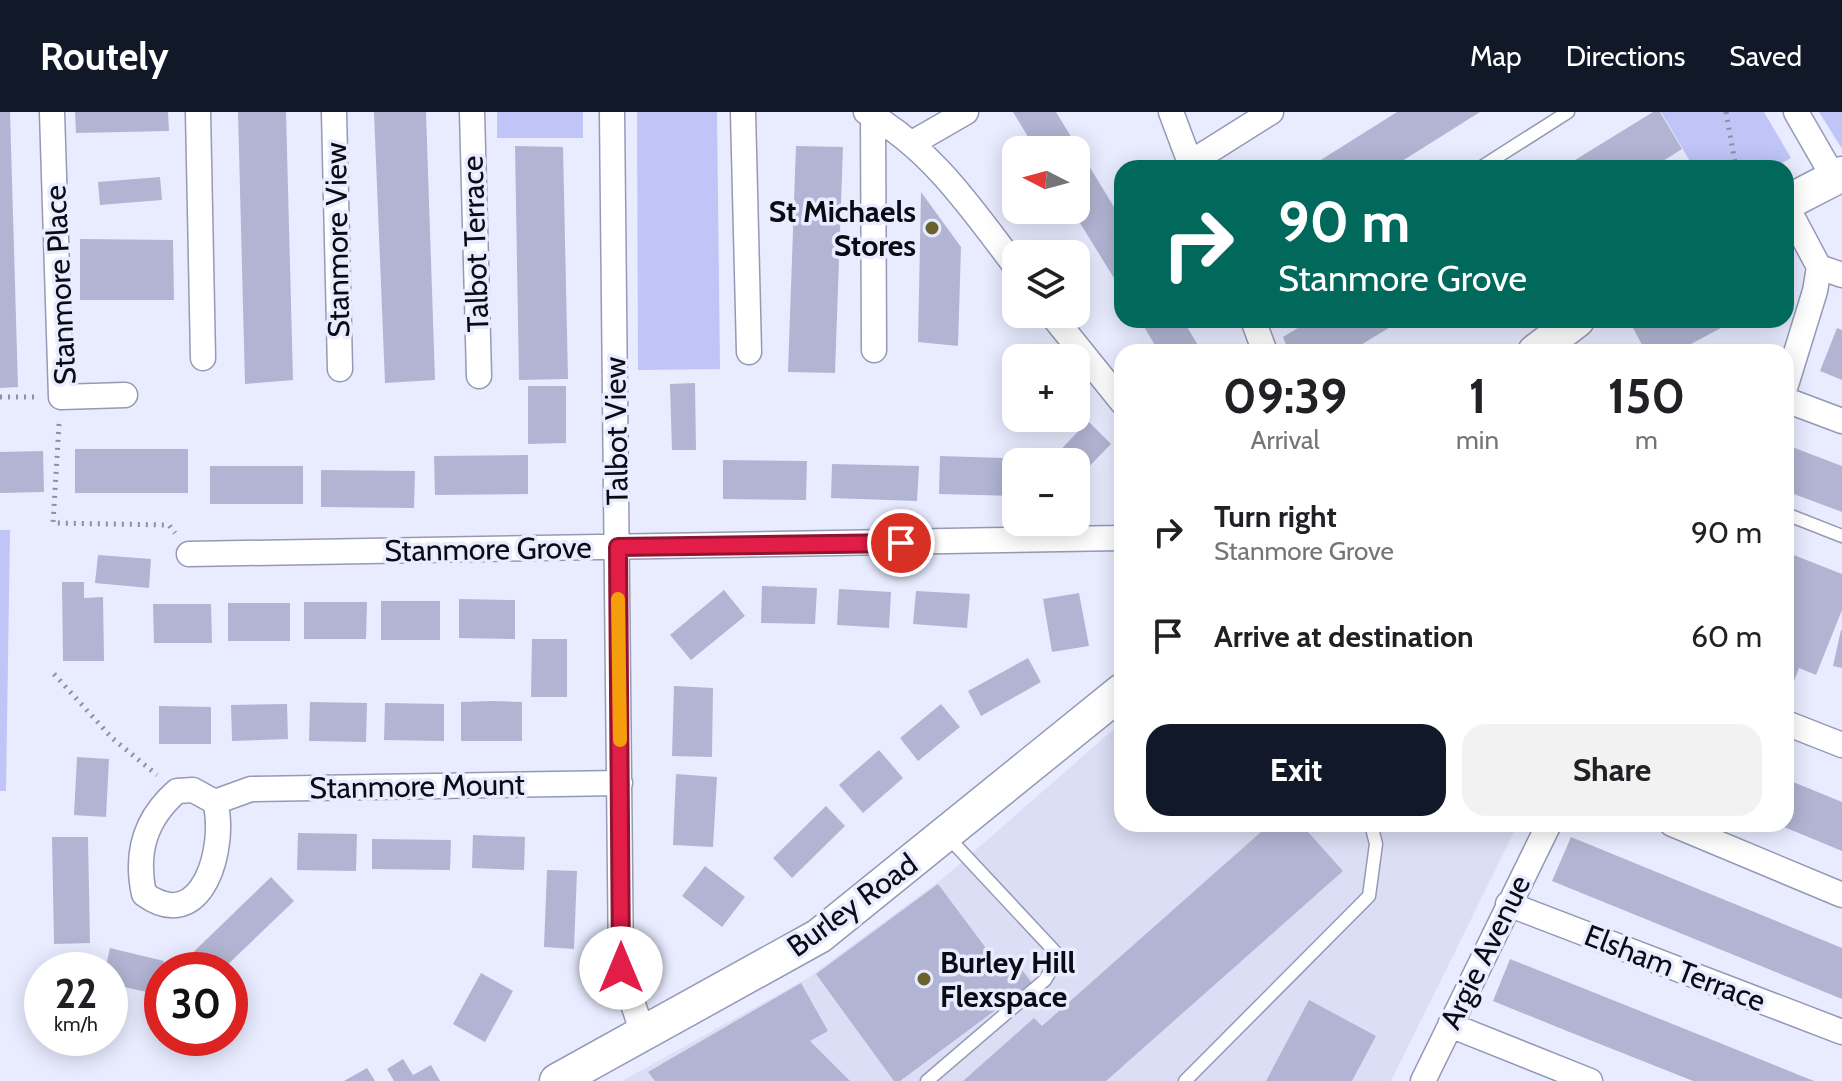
<!DOCTYPE html>
<html lang="en">
<head>
<meta charset="utf-8">
<style>
  :root { --surface:#fff; --page:#f2f2f2; --text:#202124; --muted:#757577; --accent:#111827 }
  body { margin:0; font-family:Cabin,sans-serif; background:var(--page); color:var(--text); height:100vh; display:flex; flex-direction:column; font-size:30px; white-space:nowrap }
  * { box-sizing:border-box; margin:0 }
  p { font-size:26px; color:var(--muted) }
  .icon { flex:none; width:44px; height:44px; fill:none; stroke:currentColor; stroke-width:2; stroke-linecap:round; stroke-linejoin:round }
  .map { position:relative; flex:1; overflow:hidden }
  .sheet { position:absolute; left:1114px; top:232px; width:680px; height:488px; display:flex; flex-direction:column; background:var(--surface); border-radius:24px; box-shadow:0 4px 20px #0003 }
  .sheet>* { flex:none }
  .banner { position:absolute; left:1114px; top:48px; width:680px; height:168px; border-radius:24px; box-shadow:0 4px 20px #0003; background:#00695c; color:#fff; overflow:hidden }
  .needle { width:52px; rotate:276deg }
  .controls { position:absolute; left:1002px; top:24px; display:grid; gap:16px }
  .controls a { display:grid; place-items:center; width:88px; height:88px; border-radius:16px; background:var(--surface); box-shadow:0 4px 20px #0003; font-size:40px }
  .speed { position:absolute; left:24px; top:840px; display:flex; gap:16px; font-size:40px; font-weight:700; text-align:center }
  .speed>* { display:grid; place-content:center; width:104px; height:104px; border-radius:50%; background:var(--surface); box-shadow:0 4px 20px #0003; line-height:1 }
  .speed small { font-size:20px; font-weight:400 }
  .speed .limit { border:12px solid #d22; background:#fff; color:#111 }
  .pin { position:absolute; display:grid; place-items:center; width:68px; height:68px; color:#fff; margin:-34px; border:4px solid #fff; border-radius:50%; box-shadow:0 2px 8px #0007 }
  .me { position:absolute; width:88px; margin:-44px; rotate:0deg; stroke-linejoin:round; filter:drop-shadow(0 0 6px #0008) }
  .turn { display:flex; align-items:center; gap:28px; height:168px; padding:0 32px; font-size:36px }
  .turn .icon { width:104px; height:104px; stroke-width:2.5 }
  .turn b { display:block; font-size:56px; line-height:68px }
  .eta { display:flex; justify-content:space-evenly; align-items:center; height:136px; text-align:center }
  .eta b { font-size:48px; font-weight:700; line-height:56px }
  .cta { display:flex; gap:16px; margin-top:auto; padding:16px 32px }
  .cta a { flex:1; height:92px; border-radius:24px; background:var(--accent); color:#fff; font-size:32px; font-weight:700; line-height:92px; text-align:center }
  .cta a+a { background:var(--page); color:var(--text) }
  ul { padding:0; list-style:none }
  li { display:flex; align-items:center; gap:24px; height:104px; padding:0 32px }
  li div { flex:1 }
  li b { display:block; font-size:30px }
  li em { font-style:normal }
  header { display:flex; align-items:center; gap:48px; box-sizing:border-box; height:112px; padding:0 40px; background:var(--accent); color:#fff }
  header strong { font-size:38px }
  nav { display:flex; gap:44px; margin-inline-start:auto; font-size:28px }
  .map>svg:first-child { display:block }
  .built { fill:#dbdef4 }
  .green { fill:#bfc5f6 }
  .building { fill:#b1b5d3 }
  .lines { fill:none; stroke-linecap:round; stroke-linejoin:round }
  .lane-casing { stroke:#9599b6; stroke-width:15 }
  .street-casing { stroke:#9599b6; stroke-width:27 }
  .secondary-casing { stroke:#9599b6; stroke-width:37 }
  .path { stroke:#8e909f; stroke-width:5; stroke-dasharray:2 6; stroke-linecap:butt }
  .lane { stroke:#fff; stroke-width:12 }
  .street { stroke:#fff; stroke-width:24 }
  .secondary { stroke:#fff; stroke-width:34 }
  .route-casing { stroke:#92132f; stroke-width:20 }
  .route { stroke:#e11d48; stroke-width:14 }
  .slow { stroke:#f59e0b; stroke-width:14 }
  .poi-dot { fill:#6a612d; stroke:#e9ecff; stroke-width:3 }
  .labels { text-anchor:middle; dominant-baseline:central; stroke-width:7; stroke-linejoin:round; paint-order:stroke }
  .poi-label { font-size:30px; font-weight:bold; fill:#0a0b14; stroke:#e9ecff; text-anchor:end }
  .street-label { font-size:30px; fill:#0a0b14; stroke:#e9ecff }
</style>
</head>
<body>
<header>
<strong>Routely</strong>
<nav><a>Map</a><a>Directions</a><a>Saved</a></nav>
</header>
<div class="map">
<svg width="1842" height="969" viewBox="0 0 1842 969">
  <rect width="100%" height="100%" fill="#e9ecff"/>
  <path class="built" d="M1122,610V712H1518L1391,969H622L808,866L946,764Z"/>
  <path class="green" d="M497,0H583V26H497Z
    M637,0H717L720,257L638,258Z
    M1661,0H1764L1791,46L1773,56H1694Z
    M1819,0H1842V37Z
    M0,418H10L6,679H0Z"/>
  <path class="building" d="M0,0H10L18,275L0,276Z
    M75,0H168L169,19L76,21Z
    M238,0H286L293,268L245,272Z
    M374,0H426L435,268L385,271Z
    M1013,0H1056L1122,108V179L1072,98H1076V38H1036Z
    M1397,0H1480L1391,56H1308Z
    M1653,0H1660L1682,37L1652,56H1562Z
    M515,34L563,35L568,267L519,268Z
    M796,34L843,35L835,261L788,260Z
    M160,65L162,88L100,93L98,70Z
    M921,80L961,135L958,234L918,230Z
    M80,127L173,128L174,188H80Z
    M1140,208H1183L1202,240H1159Z
    M1311,208H1402L1349,240H1289L1283,225Z
    M1648,208H1736L1676,240H1646L1633,216Z
    M1837,216L1842,218V268L1820,259Z
    M695,271L696,338H672L670,272Z
    M528,274H566V331L528,332Z
    M1088,309L1111,332L1076,368V350H1049Z
    M1792,335L1842,354V400L1786,379V351Z
    M75,337H188V381H75Z
    M43,339L44,380L0,381V340Z
    M528,343V382L435,383L434,344Z
    M940,344L1035,347V350H1016V384L939,382Z
    M723,348L807,349L806,388L723,387Z
    M832,352L919,354L917,389L831,386Z
    M210,354H303V392H210Z
    M321,358L415,359L414,396L321,395Z
    M1786,440L1842,462V498L1816,563L1799,556L1786,589V486L1794,466L1789,465L1786,470Z
    M98,443L151,447L149,476L95,471Z
    M62,470H84V486L103,485L104,549H63Z
    M762,474L817,476L815,512L761,511Z
    M839,477L891,480L889,516L837,513Z
    M724,478L745,504L691,548L670,523Z
    M916,479L970,482L967,516L913,512Z
    M1079,481L1089,534L1052,540L1043,487Z
    M459,487L515,488V527L459,526Z
    M381,489H440V528H381Z
    M304,490H367L366,527H304Z
    M228,491H290V529H228Z
    M153,492H211L212,531H154Z
    M1841,518H1842V556L1833,554Z
    M532,527H567V585H531Z
    M1028,546L1041,570L981,604L968,579Z
    M674,574L713,576L712,645L672,644Z
    M492,589L522,590V629H461V590Z
    M310,590L367,591L366,630L309,629Z
    M385,591L444,592V629L384,628Z
    M287,592L288,627L232,629L231,593Z
    M941,592L960,615L918,649L900,626Z
    M159,594L211,595V632H159Z
    M879,638L903,666L863,701L839,673Z
    M77,645L109,647L106,705L74,703Z
    M676,662L717,665L713,735L673,733Z
    M1786,667L1842,690V739L1777,712H1786Z
    M826,694L845,714L792,766L773,746Z
    M1270,712H1301L1343,759L1106,969H963L1034,906L1042,914Z
    M298,721L357,722L356,759L297,758Z
    M473,723L525,725L524,758L472,756Z
    M52,725H88L90,831L54,832Z
    M1571,725L1842,836V887L1552,769Z
    M372,727L451,728L450,758L372,757Z
    M705,754L745,785L722,815L682,784Z
    M547,758L577,759L574,837L544,835Z
    M271,765L294,789L222,858H184L180,853Z
    M938,772L1000,855L1013,846L1032,871L900,969H894L816,862Z
    M110,836L164,849L156,882L110,872V858H105Z
    M1510,847L1715,929L1814,969H1693L1567,919L1493,889Z
    M481,861L513,879L485,930L453,912Z
    M801,871L828,919L810,929L850,969H655L648,960Z
    M1309,888L1376,924L1352,969H1266Z
    M403,947L413,963L431,953L440,969H394L387,957Z
    M367,956L375,969H344Z"/>
  <g class="lines">
    <g class="lane-casing">
      <path id="lane" d="M1480,56L1568,0
        M1786,402L1842,424
        M927,969L1045,868L1059,844L946,723
        M1185,969L1369,784L1376,732L1371,712"/>
    </g>
    <g class="street-casing">
      <path id="street" d="M52,0L61,285L125,283
        M198,0L203,246
        M334,0L340,257
        M472,0L479,264
        M612,0L621,856L643,922
        M743,0L749,240
        M866,0C931,36 972,97 1016,155
        M1171,0L1192,56
        M1796,0L1834,66
        M873,4L874,238
        M914,30L966,0
        M1190,51L1271,0
        M1786,93L1819,155L1815,179L1786,273
        M1819,155L1842,163
        M1051,202L1122,290
        M1253,208L1265,240
        M1786,288L1842,309
        M189,442L1122,426
        M1786,611L1842,633
        M215,690C227,733 203,825 144,782C135,740 145,707 177,679L193,678L215,690L251,677L620,671
        M1672,712L1842,783
        M1508,792L1842,920
        M1450,913L1590,969
        M1423,969L1549,712"/>
    </g>
    <g class="secondary-casing">
      <path id="secondary" d="M1786,91L1842,62
        M1535,240L1577,208
        M557,969L819,824L1122,579"/>
    </g>
    <path class="path" d="M1726,0L1736,56
      M0,285H37
      M59,312L53,411L169,413L175,421
      M54,562L112,626L157,663"/>
    <use href="#lane" class="lane"/>
    <use href="#street" class="street"/>
    <use href="#secondary" class="secondary"/>
  </g>
  <g class="lines">
    <g class="route-casing">
      <path id="route" d="M621,856L618,435L901,431"/>
    </g>
    <use href="#route" class="route"/>
    <path class="slow" d="M618,487L620,628"/>
  </g>
  <g class="poi-dot">
    <circle cx="932" cy="116" r="8"/>
    <circle cx="924" cy="867" r="8"/>
  </g>
  <g class="labels">
    <g class="poi-label">
      <text x="916" y="99">St Michaels<tspan x="916" dy="34">Stores</tspan></text>
      <text x="940" y="850" text-anchor="start">Burley Hill<tspan x="940" dy="34">Flexspace</tspan></text>
    </g>
    <g class="street-label">
      <text transform="translate(337 128) rotate(-91)">Stanmore View</text>
      <text transform="translate(475 132) rotate(-92)">Talbot Terrace</text>
      <text transform="translate(60 173) rotate(-93)">Stanmore Place</text>
      <text transform="translate(616 319) rotate(-91)">Talbot View</text>
      <text transform="translate(488 437) rotate(-1)">Stanmore Grove</text>
      <text transform="translate(417 674) rotate(-1)">Stanmore Mount</text>
      <text transform="translate(852 793) rotate(-36)">Burley Road</text>
      <text transform="translate(1485 840) rotate(-64)">Argie Avenue</text>
      <text transform="translate(1675 856) rotate(21)">Elsham Terrace</text>
    </g>
  </g>
</svg>
<div class="controls">
<a><svg class="needle" viewBox="-14 -14 28 28"><path d="M0-13l5 13h-10z" fill="#e53935"/><path d="M0 13l5-13h-10z" fill="#757577"/></svg></a>
<a><svg class="icon" aria-label="layers" viewBox="0 0 24 24"><path d="M12 4l9 5-9 5-9-5zM3 14l9 5 9-5"/></svg></a>
<a>+</a>
<a>−</a>
</div>
<div class="speed"><div>22<small>km/h</small></div><div class="limit">30</div></div>
<div class="pin" style="left:901px;top:431px;background:#d93025"><svg class="icon" aria-label="arrive" viewBox="0 0 24 24"><path d="M6 21V4h12l-3 4 3 4H6"/></svg></div>
<svg class="me" style="left:621px;top:856px" viewBox="-20 -20 40 40"><circle r="19" fill="#fff"/><path d="M0-13L10 11 0 6-10 11z" fill="#e11d48"/></svg>
<div class="banner">
<div class="turn"><svg class="icon" aria-label="right" viewBox="0 0 24 24"><path d="M7 20v-9h11M14 6l5 5-5 5"/></svg><div><b>90 m</b>Stanmore Grove</div></div>
</div>
<section class="sheet">
<div class="eta">
<div><b>09:39</b><p>Arrival</p></div>
<div><b>1</b><p>min</p></div>
<div><b>150</b><p>m</p></div>
</div>
<ul>
<li><svg class="icon" aria-label="right" viewBox="0 0 24 24"><path d="M7 20v-9h11M14 6l5 5-5 5"/></svg><div><b>Turn right</b><p>Stanmore Grove</p></div><em>90 m</em></li>
<li><svg class="icon" aria-label="arrive" viewBox="0 0 24 24"><path d="M6 21V4h12l-3 4 3 4H6"/></svg><div><b>Arrive at destination</b></div><em>60 m</em></li>
</ul>
<div class="cta"><a>Exit</a><a>Share</a></div>
</section>
</div>
</body>
</html>
